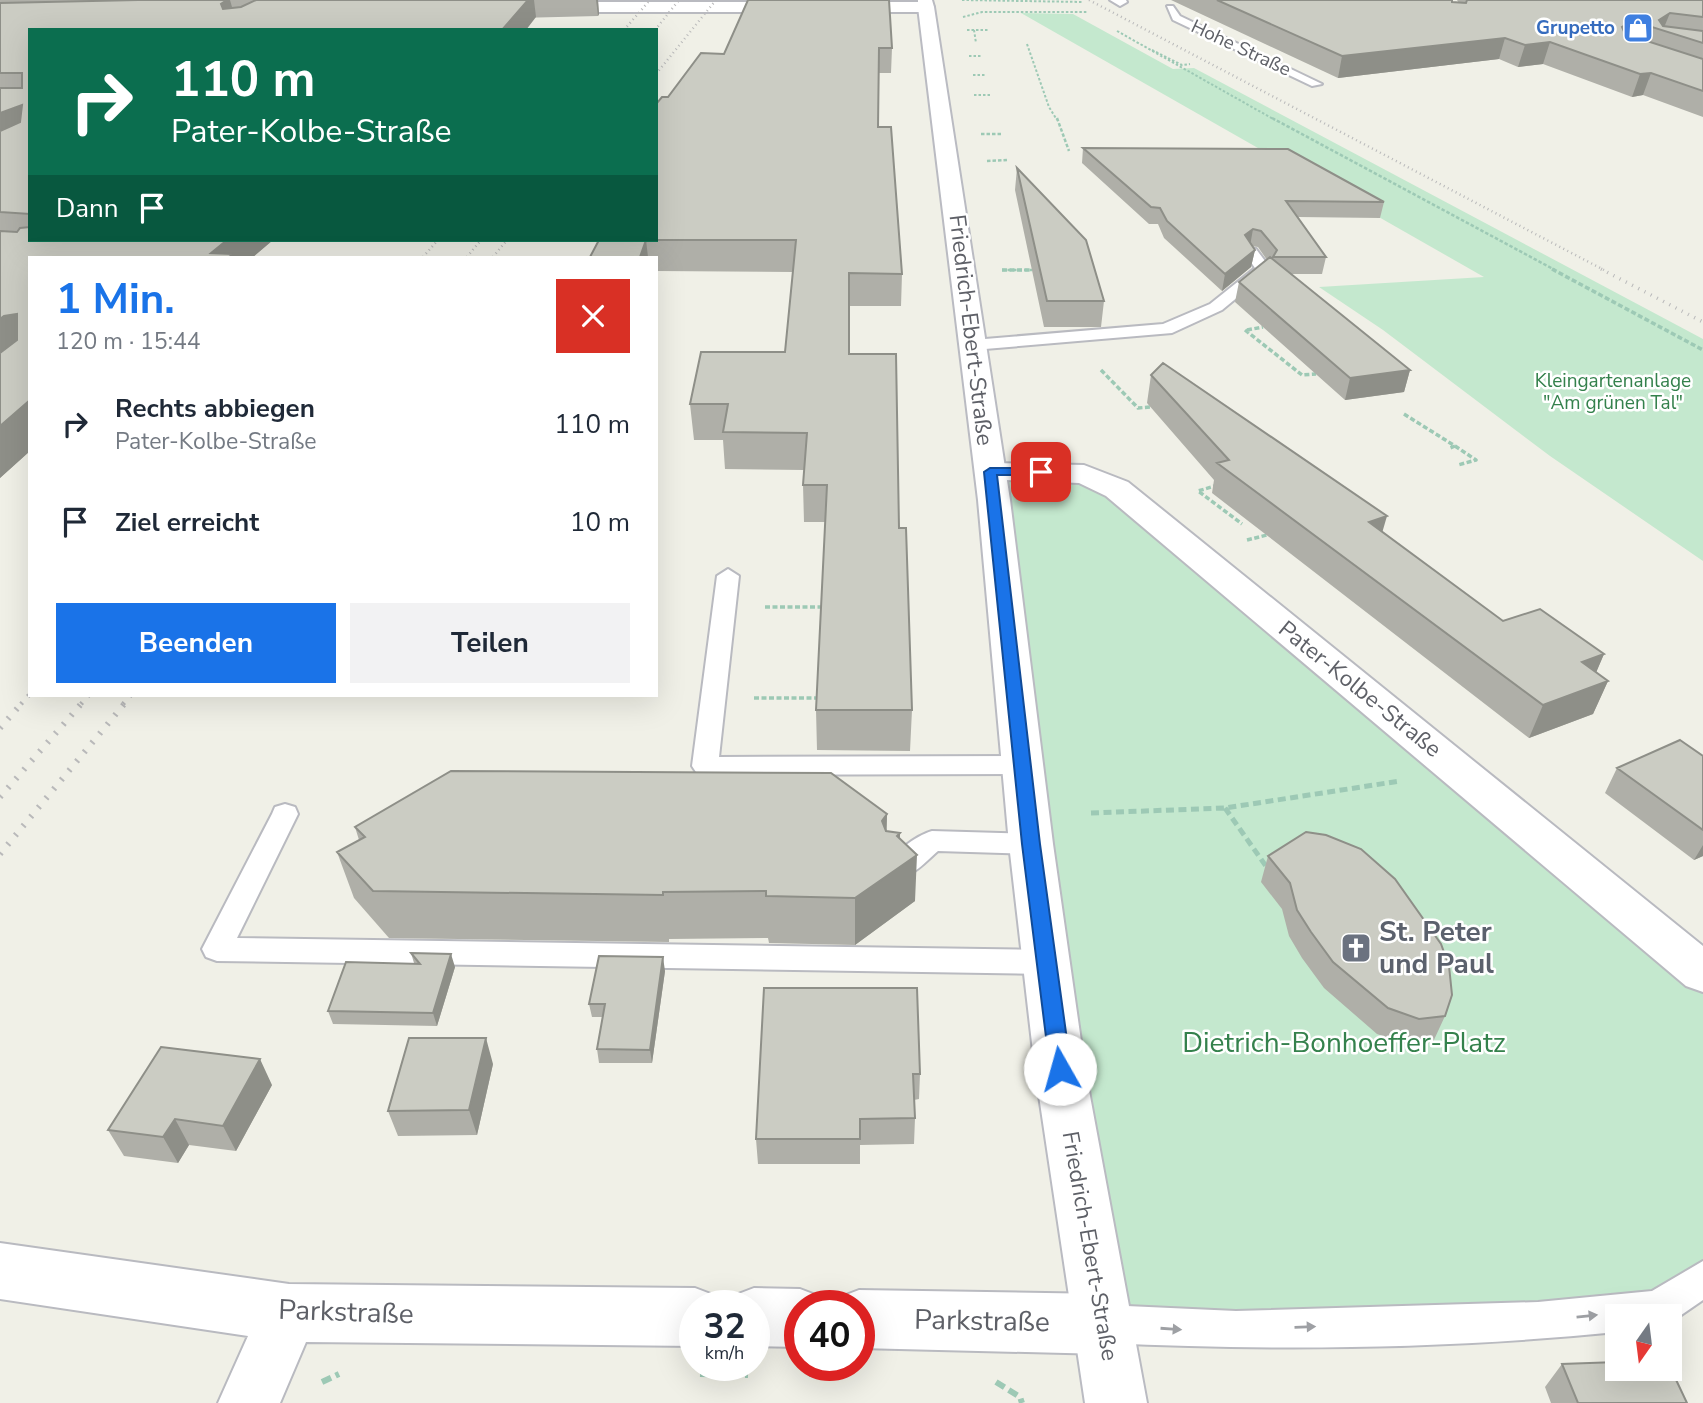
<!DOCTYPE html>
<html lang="de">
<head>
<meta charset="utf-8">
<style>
  :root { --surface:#fff; --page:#f2f2f3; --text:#1f2937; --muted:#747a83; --accent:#1a73e8 }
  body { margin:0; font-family:"Nunito Sans",sans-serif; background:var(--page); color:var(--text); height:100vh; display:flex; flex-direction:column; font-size:26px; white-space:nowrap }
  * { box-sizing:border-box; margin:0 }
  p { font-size:23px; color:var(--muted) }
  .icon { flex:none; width:38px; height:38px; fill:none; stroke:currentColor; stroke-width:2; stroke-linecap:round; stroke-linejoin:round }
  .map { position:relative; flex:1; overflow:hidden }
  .panel { position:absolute; left:28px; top:256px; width:630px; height:441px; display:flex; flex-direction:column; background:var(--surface); border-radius:0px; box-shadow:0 7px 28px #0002 }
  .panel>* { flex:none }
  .banner { position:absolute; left:28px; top:28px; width:630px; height:214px; border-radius:0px; box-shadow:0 7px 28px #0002; background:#0b6e4f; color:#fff; overflow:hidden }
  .needle { width:46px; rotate:194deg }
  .controls { position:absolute; left:1605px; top:1304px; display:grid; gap:14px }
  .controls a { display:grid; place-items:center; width:77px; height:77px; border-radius:0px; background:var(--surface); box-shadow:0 7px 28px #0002; font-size:35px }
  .speed { position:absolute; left:679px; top:1290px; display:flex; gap:14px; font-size:35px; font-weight:700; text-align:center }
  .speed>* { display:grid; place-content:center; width:91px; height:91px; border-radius:50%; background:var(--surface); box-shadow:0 7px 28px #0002; line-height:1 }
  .speed small { font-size:18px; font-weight:400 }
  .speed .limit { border:10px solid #d22; background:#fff; color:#111 }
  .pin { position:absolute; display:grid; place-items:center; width:60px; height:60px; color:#fff; margin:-30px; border-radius:14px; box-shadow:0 4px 10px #0006 }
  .me { position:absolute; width:77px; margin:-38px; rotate:353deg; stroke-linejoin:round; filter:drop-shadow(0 0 5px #0008) }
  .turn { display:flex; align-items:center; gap:24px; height:147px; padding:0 28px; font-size:32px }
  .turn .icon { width:91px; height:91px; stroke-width:2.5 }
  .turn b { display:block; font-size:49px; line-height:60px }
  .then { display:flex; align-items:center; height:66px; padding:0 28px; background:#0003; gap:14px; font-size:26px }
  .round { display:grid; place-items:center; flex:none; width:74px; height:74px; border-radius:0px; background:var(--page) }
  .headline { display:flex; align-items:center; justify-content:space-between; height:119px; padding:0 28px }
  h1 { font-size:42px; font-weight:700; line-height:52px; color:var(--accent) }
  .cta { display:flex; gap:14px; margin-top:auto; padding:14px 28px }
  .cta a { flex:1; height:80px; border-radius:0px; background:var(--accent); color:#fff; font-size:28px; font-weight:700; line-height:80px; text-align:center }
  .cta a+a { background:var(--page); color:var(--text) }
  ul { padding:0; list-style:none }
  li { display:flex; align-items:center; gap:21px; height:98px; padding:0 28px }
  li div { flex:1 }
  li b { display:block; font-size:26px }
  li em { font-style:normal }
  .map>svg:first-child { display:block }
  .green { fill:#c4e8ce }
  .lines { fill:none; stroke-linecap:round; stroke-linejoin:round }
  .lane-casing { stroke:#b9bac0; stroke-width:4 }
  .street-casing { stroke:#b9bac0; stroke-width:4 }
  .secondary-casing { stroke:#babbc2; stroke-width:4 }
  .path-far4 { stroke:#9dc9b5; stroke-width:2; stroke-dasharray:2.5 2; stroke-linecap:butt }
  .path-far3 { stroke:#9dc9b5; stroke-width:2.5; stroke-dasharray:3.5 2; stroke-linecap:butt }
  .path-far2 { stroke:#9dc9b5; stroke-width:3.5; stroke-dasharray:5 2.5; stroke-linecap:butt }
  .path-far1 { stroke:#9dc9b5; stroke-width:5; stroke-dasharray:8 4.5; stroke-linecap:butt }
  .path { stroke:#9dc9b5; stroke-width:6; stroke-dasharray:10 5; stroke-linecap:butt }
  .lane { fill:#fff; fill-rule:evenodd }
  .street { fill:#fff; fill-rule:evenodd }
  .secondary { fill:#fff; fill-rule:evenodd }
  .rail-far3 { stroke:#b9b9ba; stroke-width:2.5; stroke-dasharray:1 3.5; stroke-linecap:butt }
  .rail-far2 { stroke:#b9b9ba; stroke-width:3.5; stroke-dasharray:1 6; stroke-linecap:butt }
  .rail-far1 { stroke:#b9b9ba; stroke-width:4.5; stroke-dasharray:2 8; stroke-linecap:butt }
  .rail { stroke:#b9b9ba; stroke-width:6; stroke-dasharray:2 10; stroke-linecap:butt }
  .wall { fill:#afafa8 }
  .shaded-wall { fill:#8e8f88 }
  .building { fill:#cbccc3; stroke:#8e8f88; stroke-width:2 }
  .oneway { fill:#9ea0a4 }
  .route { fill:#1a73e8; stroke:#114b97; stroke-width:2 }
  .labels { text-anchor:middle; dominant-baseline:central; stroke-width:5; stroke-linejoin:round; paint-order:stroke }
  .far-shop-label { font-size:19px; font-weight:bold; fill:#366cbe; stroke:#fff; text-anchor:end }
  .far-street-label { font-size:19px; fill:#5e6067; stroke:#fff }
  .far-park-label { font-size:19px; fill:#34814c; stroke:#fff }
  .street-label { font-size:23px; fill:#5e6067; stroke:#fff }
  .near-worship-label { font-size:28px; font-weight:bold; fill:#5b616d; stroke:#fff; text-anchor:start }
  .near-park-label { font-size:28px; fill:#34814c; stroke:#fff }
  .near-street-label { font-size:28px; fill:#5e6067; stroke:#fff }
</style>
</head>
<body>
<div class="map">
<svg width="1703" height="1403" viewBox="0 0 1703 1403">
  <rect width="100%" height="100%" fill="#f0f0e7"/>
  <path class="green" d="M1021,13L1073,14L1173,69L1194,68L1703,339V561L1550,456L1383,330L1319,287L1484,277Z
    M990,472L1084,474L1703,973V1279L1658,1309L1105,1324Z"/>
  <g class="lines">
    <g class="lane-casing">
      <path id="lane" d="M1167,6H1173L1180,16L1322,84L1312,86L1173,20Z
        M1251,248L1256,249L1271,269L1268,272L1222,310L1172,333L973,350L965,345L973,340L1163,324L1210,304L1255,268L1244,252Z
        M728,569L739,576L719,757L1022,756L1031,759L1035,765L1031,771L1022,774L705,775L696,772L692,766L717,576Z
        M285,804L295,807L298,814L237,938L1047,950L1058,954L1062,962L1058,970L1047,974L217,961L206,957L202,949L272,814L275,807Z
        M932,831L1031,834L1041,837L1045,844L1041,851L1031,854L938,851C923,864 908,883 887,876L883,869C892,854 915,836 932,831Z
        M1703,1261V1300L1671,1322L1670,1316H1617V1332C1447,1349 1275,1351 1105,1343L1092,1337L1086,1324L1092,1311L1105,1305L1236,1311L1538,1302L1652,1291Z"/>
    </g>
    <g class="street-casing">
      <path id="street" d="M918,0H932L934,7L926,12H547L539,7L547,2H918Z
        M1110,0H1126L1127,2L1120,6Z
        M990,463L1084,465L1128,482L1703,946V992L1686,986L1106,496L1079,483L979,479L975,472L979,465Z
        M0,1243L289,1284L695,1288L716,1296L720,1306H695V1346L306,1342L280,1403H218L248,1336L0,1299Z
        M754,1288L800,1289L821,1297L824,1306H800V1347L754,1346V1306H729L733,1296Z
        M859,1290L1105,1294L1126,1303L1135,1324L1126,1345L1105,1354L859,1348V1306H835L838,1298Z"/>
    </g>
    <g class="secondary-casing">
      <path id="secondary" d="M926,2L934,7L1010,500L1053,844L1085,1069L1147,1403H1085L1035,1069L1009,844L978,500L918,7Z"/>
    </g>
    <path class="path-far4" d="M962,0L1083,2
      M963,17L982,12H1087
      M967,30H988
      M974,30L976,43
      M1117,31L1275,120
      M1027,44L1049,107L1057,120
      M1152,50L1182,65L1190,64
      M969,56H982
      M973,75H986
      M974,95H991"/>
    <path class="path-far3" d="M1057,118L1069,151
      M1272,118L1555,270
      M981,134H1001
      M987,161L1007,160
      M1002,270H1032"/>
    <path class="path-far2" d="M1552,269L1703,350
      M1002,270H1032
      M1245,330L1302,375L1316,374
      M1247,330L1263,327
      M1101,370L1138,408L1150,407
      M1404,414L1455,446L1450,448
      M1455,446L1476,460L1458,465
      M1218,485L1198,491L1242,524
      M1247,540L1267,535
      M765,607H824
      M754,698H819"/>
    <path class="path-far1" d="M1225,808L1268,869
      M1091,813L1225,808L1400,781"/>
    <path class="path" d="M700,1374L748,1375
      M809,1374H849
      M322,1382L339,1374
      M996,1382L1020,1397L1022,1403"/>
    <use href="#lane" class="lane"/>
    <use href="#street" class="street"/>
    <use href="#secondary" class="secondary"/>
    <path class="rail-far3" d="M1089,0L1604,270
      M624,30L650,0
      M655,30L679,0
      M656,74L716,0
      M423,257L438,240
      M467,257L481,240
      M493,257L507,240"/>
    <path class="rail-far2" d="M1601,269L1703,322"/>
    <path class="rail-far1" d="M21,704L30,694
      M81,704L89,695
      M123,704L131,695"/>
    <path class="rail" d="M0,728L22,703
      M0,797L82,703
      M0,854L125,703"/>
  </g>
  <path class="wall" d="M0,0H598L599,14L598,16L30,30V240H273L253,257H30V451L0,478Z
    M1171,0H1452V2L1459,3L1457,0H1703V117L1643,95L1632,97L1543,64L1518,67L1499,59L1338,78Z
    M892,48L891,73H878V127L902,274L901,306H849V354L899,528L912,710L910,751L817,750L816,710L825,522H804L803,485L804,470L725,469L723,440H694L690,404L785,352L793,272L656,271V257H590L668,97L724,54Z
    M1083,148L1384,202L1380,218L1298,217L1326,257L1322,274H1291L1410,370L1404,392L1345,400L1235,302L1239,282L1267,260L1258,247L1252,246L1255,250L1251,267L1222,291L1164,238L1158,224H1149L1082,163Z
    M1017,168L1104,301L1101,327H1044L1015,190Z
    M1151,375L1382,532L1503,621L1604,654L1596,672L1608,681L1593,714L1529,738L1212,493L1214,480L1147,403Z
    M1703,756V856L1694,860L1605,793L1617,768Z
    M887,814L886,831L900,833V839L915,901L855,945L769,943L768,938L669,939V942L389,938L354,898L337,852L359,840L355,827Z
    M1268,856L1445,1016L1433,1042L1408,1045L1377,1034L1324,988L1302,958L1289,936L1282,909L1261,882Z
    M411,953L455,967L437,1026L333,1024L328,1011L414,963Z
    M665,971L652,1063H599L597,1049L603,1017H592L589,1004Z
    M764,988L920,1074L919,1099L914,1100L915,1118L914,1144L860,1145V1164H758L756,1139Z
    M493,1064L477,1135L398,1136L388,1111Z
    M272,1085L236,1151L189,1145L178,1163L124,1156L108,1130Z
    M1562,1364L1687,1403H1551L1545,1387Z"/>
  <path class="shaded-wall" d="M227,0H230L236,21L227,28L221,4Z
    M528,0H534L536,17L526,30H502Z
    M596,0H598L599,14L598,16Z
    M1670,13L1663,30L1659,20Z
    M1633,21L1626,42L1622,27Z
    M1505,38L1499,59L1338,78L1342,56Z
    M1550,42L1543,64L1518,67L1525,45Z
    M1651,73L1643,95L1632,97L1640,74Z
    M22,105L30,126L0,145V113Z
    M1253,229L1250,246L1245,235Z
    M227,240H273L253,257H212L211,253Z
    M646,240L648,257H640Z
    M1255,250L1251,267L1222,291L1225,274Z
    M17,314L30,344L0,367V319L4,316Z
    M1410,370L1404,392L1345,400L1350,378Z
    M30,400V451L0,478V426Z
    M1387,516L1378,547L1369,522Z
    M1604,654L1590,687L1582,662Z
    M1608,681L1593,714L1529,738L1543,705Z
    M887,814L886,861L882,821Z
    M900,833L899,867L917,855L915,901L855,945V898L897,836Z
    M1703,845V856L1694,860Z
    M451,954L455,967L437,1026L433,1013Z
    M663,957L665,971L652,1063L650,1050Z
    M486,1038L493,1064L477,1135L469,1110Z
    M260,1059L272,1085L236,1151L223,1126Z
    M175,1119L189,1145L178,1163L163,1137Z"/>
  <path class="building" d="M138,0H227L221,4L223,9L241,7L256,0H528L502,30H30V214L0,212V131L20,122L22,105L0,113V88H22V73H0V3Z
    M748,0H889L892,48H879L878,127H891L902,274L849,273V354H896L899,528H906L912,710H816L827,485H803L807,433L723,432L728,404H690L701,352H785L796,240H656V104L662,97H668L701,53L724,54Z
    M1217,0H1452V2L1466,3L1467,0H1703V17L1670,13L1659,20L1663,26L1703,31V43L1633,21L1622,27L1625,34L1703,59V91L1651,73L1640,74L1550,42L1525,45L1505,38L1342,56Z
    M1083,148L1288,149L1384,202L1286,201L1326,257H1273L1277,250L1261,231L1253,229L1245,235L1255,250L1225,274L1167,221L1160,208L1151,207Z
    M1017,168L1086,240L1104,301H1047Z
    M30,227V240H227L211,253L233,254L229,257H30V400L0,426V353L17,340V314L4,316L0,319V231L17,232L20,228Z
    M599,240H646L640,257H590Z
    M1270,257L1410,370L1350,378L1239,282Z
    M1163,363L1387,516L1369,522L1503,621L1540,609L1604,654L1582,662L1608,681L1543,705L1217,463L1229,460L1151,375Z
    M1680,740L1703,756V830L1617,768Z
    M451,771L831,773L887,814L882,821L886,831L900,833L897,836L917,855L855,898L766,896V891L663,892V895L373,891L337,852L365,837L355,827Z
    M1306,832L1326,835L1361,849L1395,879L1441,944L1449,966L1452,995L1445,1016L1419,1019L1388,1008L1333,962L1311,932L1297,910L1290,883L1268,856Z
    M411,953L451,954L433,1013L328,1011L346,962L420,964Z
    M599,956L663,957L650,1050L597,1049L605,1004H589Z
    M764,988H917L920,1074H913L915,1118L860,1119V1139H756Z
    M409,1038H486L469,1110L388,1111Z
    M161,1047L260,1059L223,1126L175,1119L163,1137L108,1130Z
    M1617,1362V1368H1670V1367L1687,1403H1578L1562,1364Z"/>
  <defs><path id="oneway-solid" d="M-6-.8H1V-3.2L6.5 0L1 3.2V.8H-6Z" transform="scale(1.75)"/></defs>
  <g class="oneway">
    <use href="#oneway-solid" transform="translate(1587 1316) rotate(-6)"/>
    <use href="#oneway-solid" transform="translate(1305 1327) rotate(-2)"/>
    <use href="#oneway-solid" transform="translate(1171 1329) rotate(4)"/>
  </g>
  <path class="route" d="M1041,468L1047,472L1045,475H997L1040,844L1071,1069L1068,1075L1060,1078L1053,1075L1050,1069L1022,844L984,472L990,468Z"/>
  <defs>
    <g id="shop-square" transform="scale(1.575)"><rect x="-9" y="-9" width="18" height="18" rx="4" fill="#3f7fe0" stroke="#fff"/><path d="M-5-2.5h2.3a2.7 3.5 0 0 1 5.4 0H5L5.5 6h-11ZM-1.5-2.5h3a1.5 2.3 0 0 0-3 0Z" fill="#fff"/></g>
    <g id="church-square" transform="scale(1.575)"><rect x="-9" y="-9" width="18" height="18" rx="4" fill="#6b7280" stroke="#fff"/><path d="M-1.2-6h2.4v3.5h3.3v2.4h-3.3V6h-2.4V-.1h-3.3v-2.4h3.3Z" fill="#fff"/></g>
  </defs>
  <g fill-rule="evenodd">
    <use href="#shop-square" x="1638" y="28"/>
    <use href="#church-square" x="1356" y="948"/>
  </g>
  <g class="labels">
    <g class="far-shop-label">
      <text x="1615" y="28">Grupetto</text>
    </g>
    <g class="far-street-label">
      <text transform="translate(1241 48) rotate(25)">Hohe Straße</text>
    </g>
    <g class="far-park-label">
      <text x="1613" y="381">Kleingartenanlage<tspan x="1613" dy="22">"Am grünen Tal"</tspan></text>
    </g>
    <g class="street-label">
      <text transform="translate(971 330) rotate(83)">Friedrich-Ebert-Straße</text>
      <text transform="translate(1360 689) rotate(39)">Pater-Kolbe-Straße</text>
      <text transform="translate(1090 1246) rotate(80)">Friedrich-Ebert-Straße</text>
    </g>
    <g class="near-worship-label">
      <text x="1379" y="932">St. Peter<tspan x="1379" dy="32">und Paul</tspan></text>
    </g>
    <g class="near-park-label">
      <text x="1344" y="1043">Dietrich-Bonhoeffer-Platz</text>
    </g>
    <g class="near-street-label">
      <text transform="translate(346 1312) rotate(2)">Parkstraße</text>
      <text transform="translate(982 1321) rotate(1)">Parkstraße</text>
    </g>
  </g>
</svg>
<div class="controls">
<a><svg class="needle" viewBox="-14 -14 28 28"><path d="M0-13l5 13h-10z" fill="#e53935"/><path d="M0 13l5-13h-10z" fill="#747a83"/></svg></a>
</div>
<div class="speed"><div>32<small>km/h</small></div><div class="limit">40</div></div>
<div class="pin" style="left:1041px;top:472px;background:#d93025"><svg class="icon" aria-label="arrive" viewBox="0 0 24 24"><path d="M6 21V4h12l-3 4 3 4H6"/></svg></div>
<svg class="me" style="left:1060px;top:1069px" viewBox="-20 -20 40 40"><circle r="19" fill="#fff"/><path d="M0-13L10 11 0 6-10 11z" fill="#1a73e8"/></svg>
<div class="banner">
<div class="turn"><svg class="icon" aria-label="right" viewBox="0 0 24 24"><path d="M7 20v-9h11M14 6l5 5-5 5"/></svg><div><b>110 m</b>Pater-Kolbe-Straße</div></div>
<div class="then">Dann<svg class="icon" aria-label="arrive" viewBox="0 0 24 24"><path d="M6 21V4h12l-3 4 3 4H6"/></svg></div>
</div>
<section class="panel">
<div class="headline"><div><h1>1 Min.</h1><p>120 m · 15:44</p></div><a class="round" style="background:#d93025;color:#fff"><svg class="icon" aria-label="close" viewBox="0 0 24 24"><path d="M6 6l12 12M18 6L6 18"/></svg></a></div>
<ul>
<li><svg class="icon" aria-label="right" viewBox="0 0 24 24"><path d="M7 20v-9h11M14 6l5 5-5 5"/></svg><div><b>Rechts abbiegen</b><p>Pater-Kolbe-Straße</p></div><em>110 m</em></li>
<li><svg class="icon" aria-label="arrive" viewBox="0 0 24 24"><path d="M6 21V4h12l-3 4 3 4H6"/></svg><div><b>Ziel erreicht</b></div><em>10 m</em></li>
</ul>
<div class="cta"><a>Beenden</a><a>Teilen</a></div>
</section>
</div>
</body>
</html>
